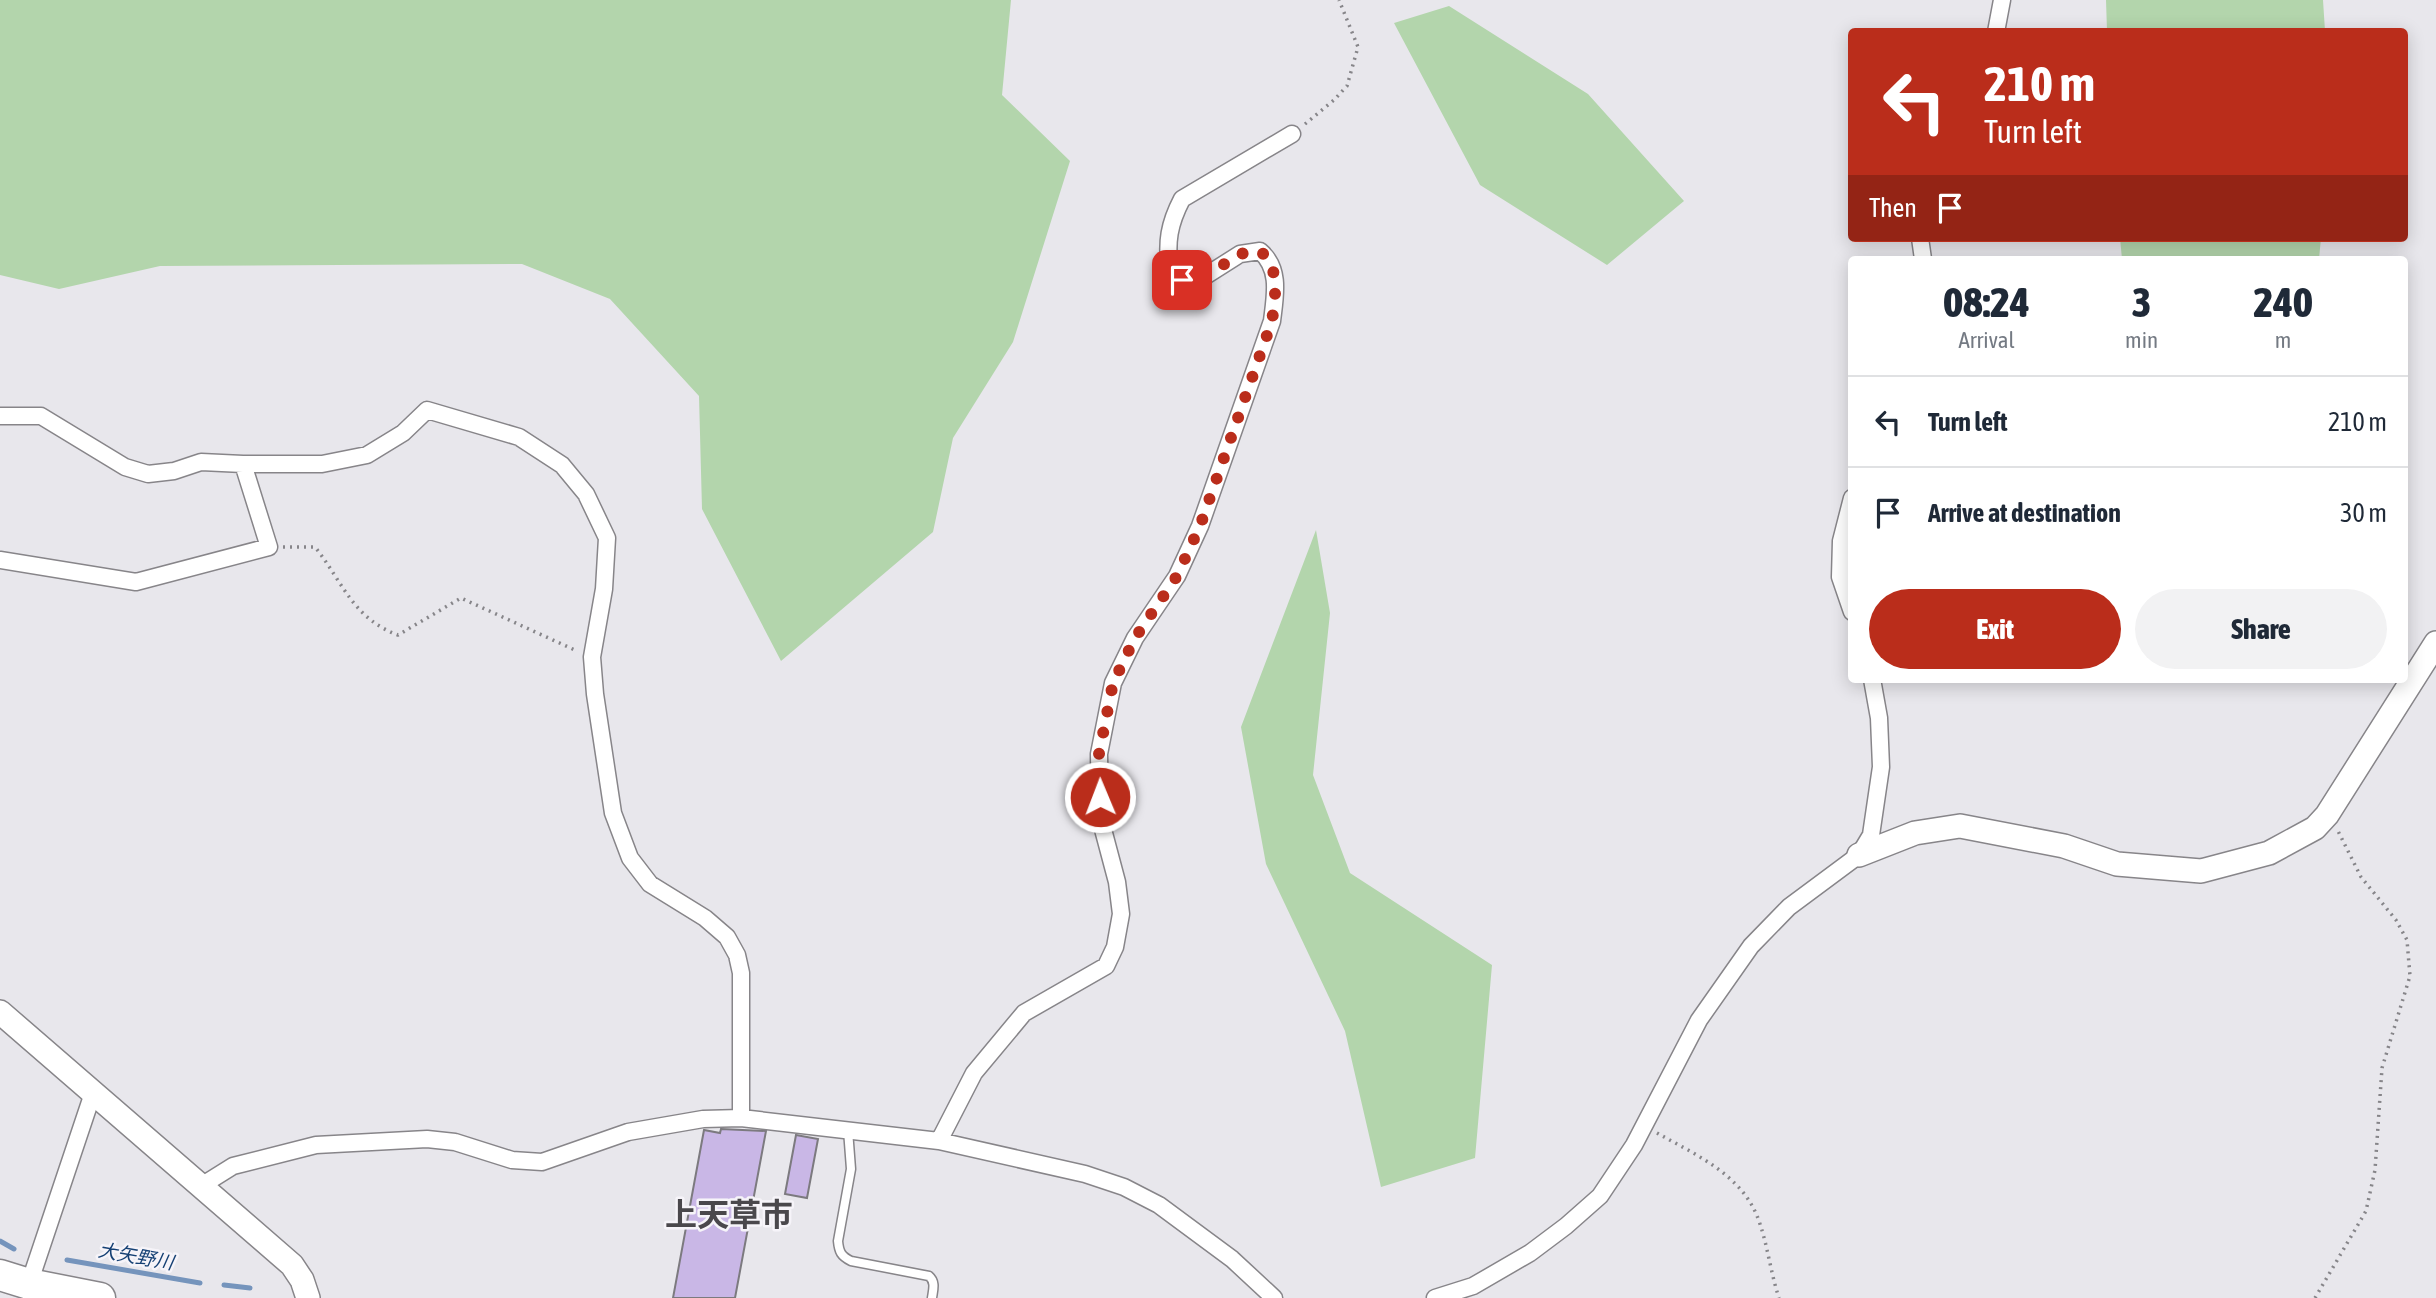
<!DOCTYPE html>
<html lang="en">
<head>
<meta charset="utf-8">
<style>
  :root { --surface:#fff; --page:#f2f2f3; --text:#1f2937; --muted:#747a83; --line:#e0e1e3; --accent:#ba2d1b }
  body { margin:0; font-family:"Asap Condensed","Noto Sans JP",sans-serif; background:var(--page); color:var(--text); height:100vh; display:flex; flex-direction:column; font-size:26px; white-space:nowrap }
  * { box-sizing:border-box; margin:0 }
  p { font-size:23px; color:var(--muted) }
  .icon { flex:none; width:38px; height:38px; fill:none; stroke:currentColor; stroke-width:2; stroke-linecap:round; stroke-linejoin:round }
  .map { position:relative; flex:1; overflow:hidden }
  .details { position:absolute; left:1848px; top:256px; width:560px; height:427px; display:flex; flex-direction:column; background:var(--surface); border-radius:7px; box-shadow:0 4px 18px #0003 }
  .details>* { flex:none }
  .hud { position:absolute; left:1848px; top:28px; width:560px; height:214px; border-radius:7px; box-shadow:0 4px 18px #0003; background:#ba2d1b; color:#fff; overflow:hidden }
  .pin { position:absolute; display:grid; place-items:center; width:60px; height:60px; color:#fff; margin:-30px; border-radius:14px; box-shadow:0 4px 10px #0006 }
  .me { position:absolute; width:77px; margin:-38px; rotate:359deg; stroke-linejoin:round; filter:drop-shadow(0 0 5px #0008) }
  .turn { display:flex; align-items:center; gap:24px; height:147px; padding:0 21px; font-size:32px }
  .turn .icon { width:91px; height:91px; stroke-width:2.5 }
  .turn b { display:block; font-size:49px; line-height:60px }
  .then { display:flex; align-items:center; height:66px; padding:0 21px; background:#0003; gap:14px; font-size:26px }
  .eta { display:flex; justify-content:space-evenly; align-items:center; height:119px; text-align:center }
  .eta b { font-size:42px; font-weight:800; line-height:49px }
  .cta { display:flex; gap:14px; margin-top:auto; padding:14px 21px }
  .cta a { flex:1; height:80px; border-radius:42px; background:var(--accent); color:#fff; font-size:28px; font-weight:800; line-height:80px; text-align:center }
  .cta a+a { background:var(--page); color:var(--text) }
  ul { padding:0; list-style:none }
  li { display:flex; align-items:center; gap:21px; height:91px; padding:0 21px; border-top:2px solid var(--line) }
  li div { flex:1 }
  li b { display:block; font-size:26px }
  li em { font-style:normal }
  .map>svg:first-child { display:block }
  .green { fill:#b3d5ac }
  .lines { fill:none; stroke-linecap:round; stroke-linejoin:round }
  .stream { stroke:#7594bc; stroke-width:5 }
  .building { fill:#c9b7e6; stroke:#7c7a7f; stroke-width:2 }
  .lane-casing { stroke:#878589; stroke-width:11 }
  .street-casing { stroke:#878589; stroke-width:19 }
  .secondary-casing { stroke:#878589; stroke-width:26 }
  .highway-casing { stroke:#878589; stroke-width:33 }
  .path { stroke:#868589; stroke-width:3.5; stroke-dasharray:2 5; stroke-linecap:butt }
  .lane { stroke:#fff; stroke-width:8 }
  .street { stroke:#fff; stroke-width:16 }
  .secondary { stroke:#fff; stroke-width:23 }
  .highway { stroke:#fff; stroke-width:30 }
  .route { stroke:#ba2d1b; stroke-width:12; stroke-dasharray:0 21.6 }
  .labels { text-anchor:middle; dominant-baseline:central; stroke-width:5; stroke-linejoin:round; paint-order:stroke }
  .water-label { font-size:19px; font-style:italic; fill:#164174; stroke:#f6f4f9 }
  .town-label { font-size:32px; font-weight:bold; fill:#4a484c; stroke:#f6f4f9 }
</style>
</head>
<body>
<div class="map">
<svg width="2436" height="1298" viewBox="0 0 2436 1298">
  <rect width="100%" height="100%" fill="#e8e7ec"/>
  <path class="green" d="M0,0H1011L1002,95L1070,161L1013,342L953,438L933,532L781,661L702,509L699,396L610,299L522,264L160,266L59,289L0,275Z
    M2106,0H2323L2325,31H2107Z
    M1449,6L1588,94L1684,201L1607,265L1480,185L1394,23Z
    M2120,238H2321L2319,259H2122Z
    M1316,530L1330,613L1313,775L1350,873L1492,965L1475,1158L1381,1187L1345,1031L1266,864L1241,727Z"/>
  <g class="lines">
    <path class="stream" d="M0,1241L14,1249
      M67,1260L200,1283
      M224,1285L250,1288"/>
  </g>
  <path class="building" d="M721,1129L766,1131L735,1298H673L704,1130L720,1133Z
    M796,1135L818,1139L807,1198L785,1194Z"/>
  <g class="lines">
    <g class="lane-casing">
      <path id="lane" d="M848,1130L851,1169L838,1241C839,1252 841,1256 851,1261L929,1276C936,1282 933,1290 932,1298"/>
    </g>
    <g class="street-casing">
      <path id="street" d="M1996,32L2002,0
        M1920,238L1923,259
        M0,416H41L125,467L148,474L174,471L201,462L243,464H322L367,455L403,433L427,410L519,437L562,465L586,494L607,538L604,589L592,657L595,694L613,813L630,858L650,884L705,918L727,937L737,955L741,973V1118
        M1852,498L1841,541L1840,577L1852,612
        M0,560L136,582L269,547L243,464
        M939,1141L974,1073L1024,1013L1106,966L1115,947L1121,914L1117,882L1100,818L1099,754L1113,683L1135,638L1177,576L1200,526L1272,321C1275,296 1281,269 1260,251L1240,254L1199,280H1182L1170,270C1166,242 1169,224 1182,199L1292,134
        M201,1186L233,1166L316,1145L427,1139L455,1142L512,1160L542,1162L628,1132L703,1119L741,1118L939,1141L1085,1174L1124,1187L1159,1205L1232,1259L1274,1298
        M27,1290L93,1093
        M1435,1298L1473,1286L1530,1253L1566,1226L1600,1196L1634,1145L1699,1020L1751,946L1789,907L1859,855L1871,835L1881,767L1879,718L1872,679"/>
    </g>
    <g class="secondary-casing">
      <path id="secondary" d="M1859,855L1915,833L1960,826L2064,846L2117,864L2201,871L2269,853L2315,828L2327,815L2436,643
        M0,1012L292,1265L302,1280L308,1298"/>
    </g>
    <g class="highway-casing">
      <path id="highway" d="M0,1275L29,1284L100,1298"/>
    </g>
    <path class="path" d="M1305,124L1334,100L1347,86L1358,47L1339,0
      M283,547H315C343,582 352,618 398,635L461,598L577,651
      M1657,1133C1698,1156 1745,1176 1760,1224C1768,1248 1771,1274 1779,1298
      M2315,1298L2366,1211L2375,1170L2382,1068L2410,976L2407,940L2396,920L2361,877L2338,831"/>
    <use href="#lane" class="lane"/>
    <use href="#street" class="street"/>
    <use href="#secondary" class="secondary"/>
    <use href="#highway" class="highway"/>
  </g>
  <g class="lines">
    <path class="route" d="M1100,797L1099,754L1113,683L1135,638L1177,576L1200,526L1272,321C1275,297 1281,268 1260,251L1240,254L1199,280H1182"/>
  </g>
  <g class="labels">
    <g class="water-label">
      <text transform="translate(136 1256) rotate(10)">大矢野川</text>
    </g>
    <g class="town-label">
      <text x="729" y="1214">上天草市</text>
    </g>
  </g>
</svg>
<div class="pin" style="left:1182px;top:280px;background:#d93025"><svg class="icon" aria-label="arrive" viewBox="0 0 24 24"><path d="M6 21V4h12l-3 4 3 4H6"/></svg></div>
<svg class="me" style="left:1100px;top:797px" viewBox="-20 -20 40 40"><circle r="17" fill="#ba2d1b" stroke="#fff" stroke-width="3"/><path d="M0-11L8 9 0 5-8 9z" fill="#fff"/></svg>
<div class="hud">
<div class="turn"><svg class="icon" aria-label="left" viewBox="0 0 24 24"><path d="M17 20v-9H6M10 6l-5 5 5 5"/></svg><div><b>210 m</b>Turn left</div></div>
<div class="then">Then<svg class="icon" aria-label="arrive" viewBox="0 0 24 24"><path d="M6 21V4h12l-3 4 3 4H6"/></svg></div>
</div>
<section class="details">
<div class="eta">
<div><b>08:24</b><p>Arrival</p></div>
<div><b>3</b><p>min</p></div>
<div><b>240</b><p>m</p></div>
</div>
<ul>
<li><svg class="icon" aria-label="left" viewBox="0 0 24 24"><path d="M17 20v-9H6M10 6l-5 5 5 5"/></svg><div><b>Turn left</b></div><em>210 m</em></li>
<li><svg class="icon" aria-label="arrive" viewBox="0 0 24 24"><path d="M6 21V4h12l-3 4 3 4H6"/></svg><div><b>Arrive at destination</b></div><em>30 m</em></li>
</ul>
<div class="cta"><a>Exit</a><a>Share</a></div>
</section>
</div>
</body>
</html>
